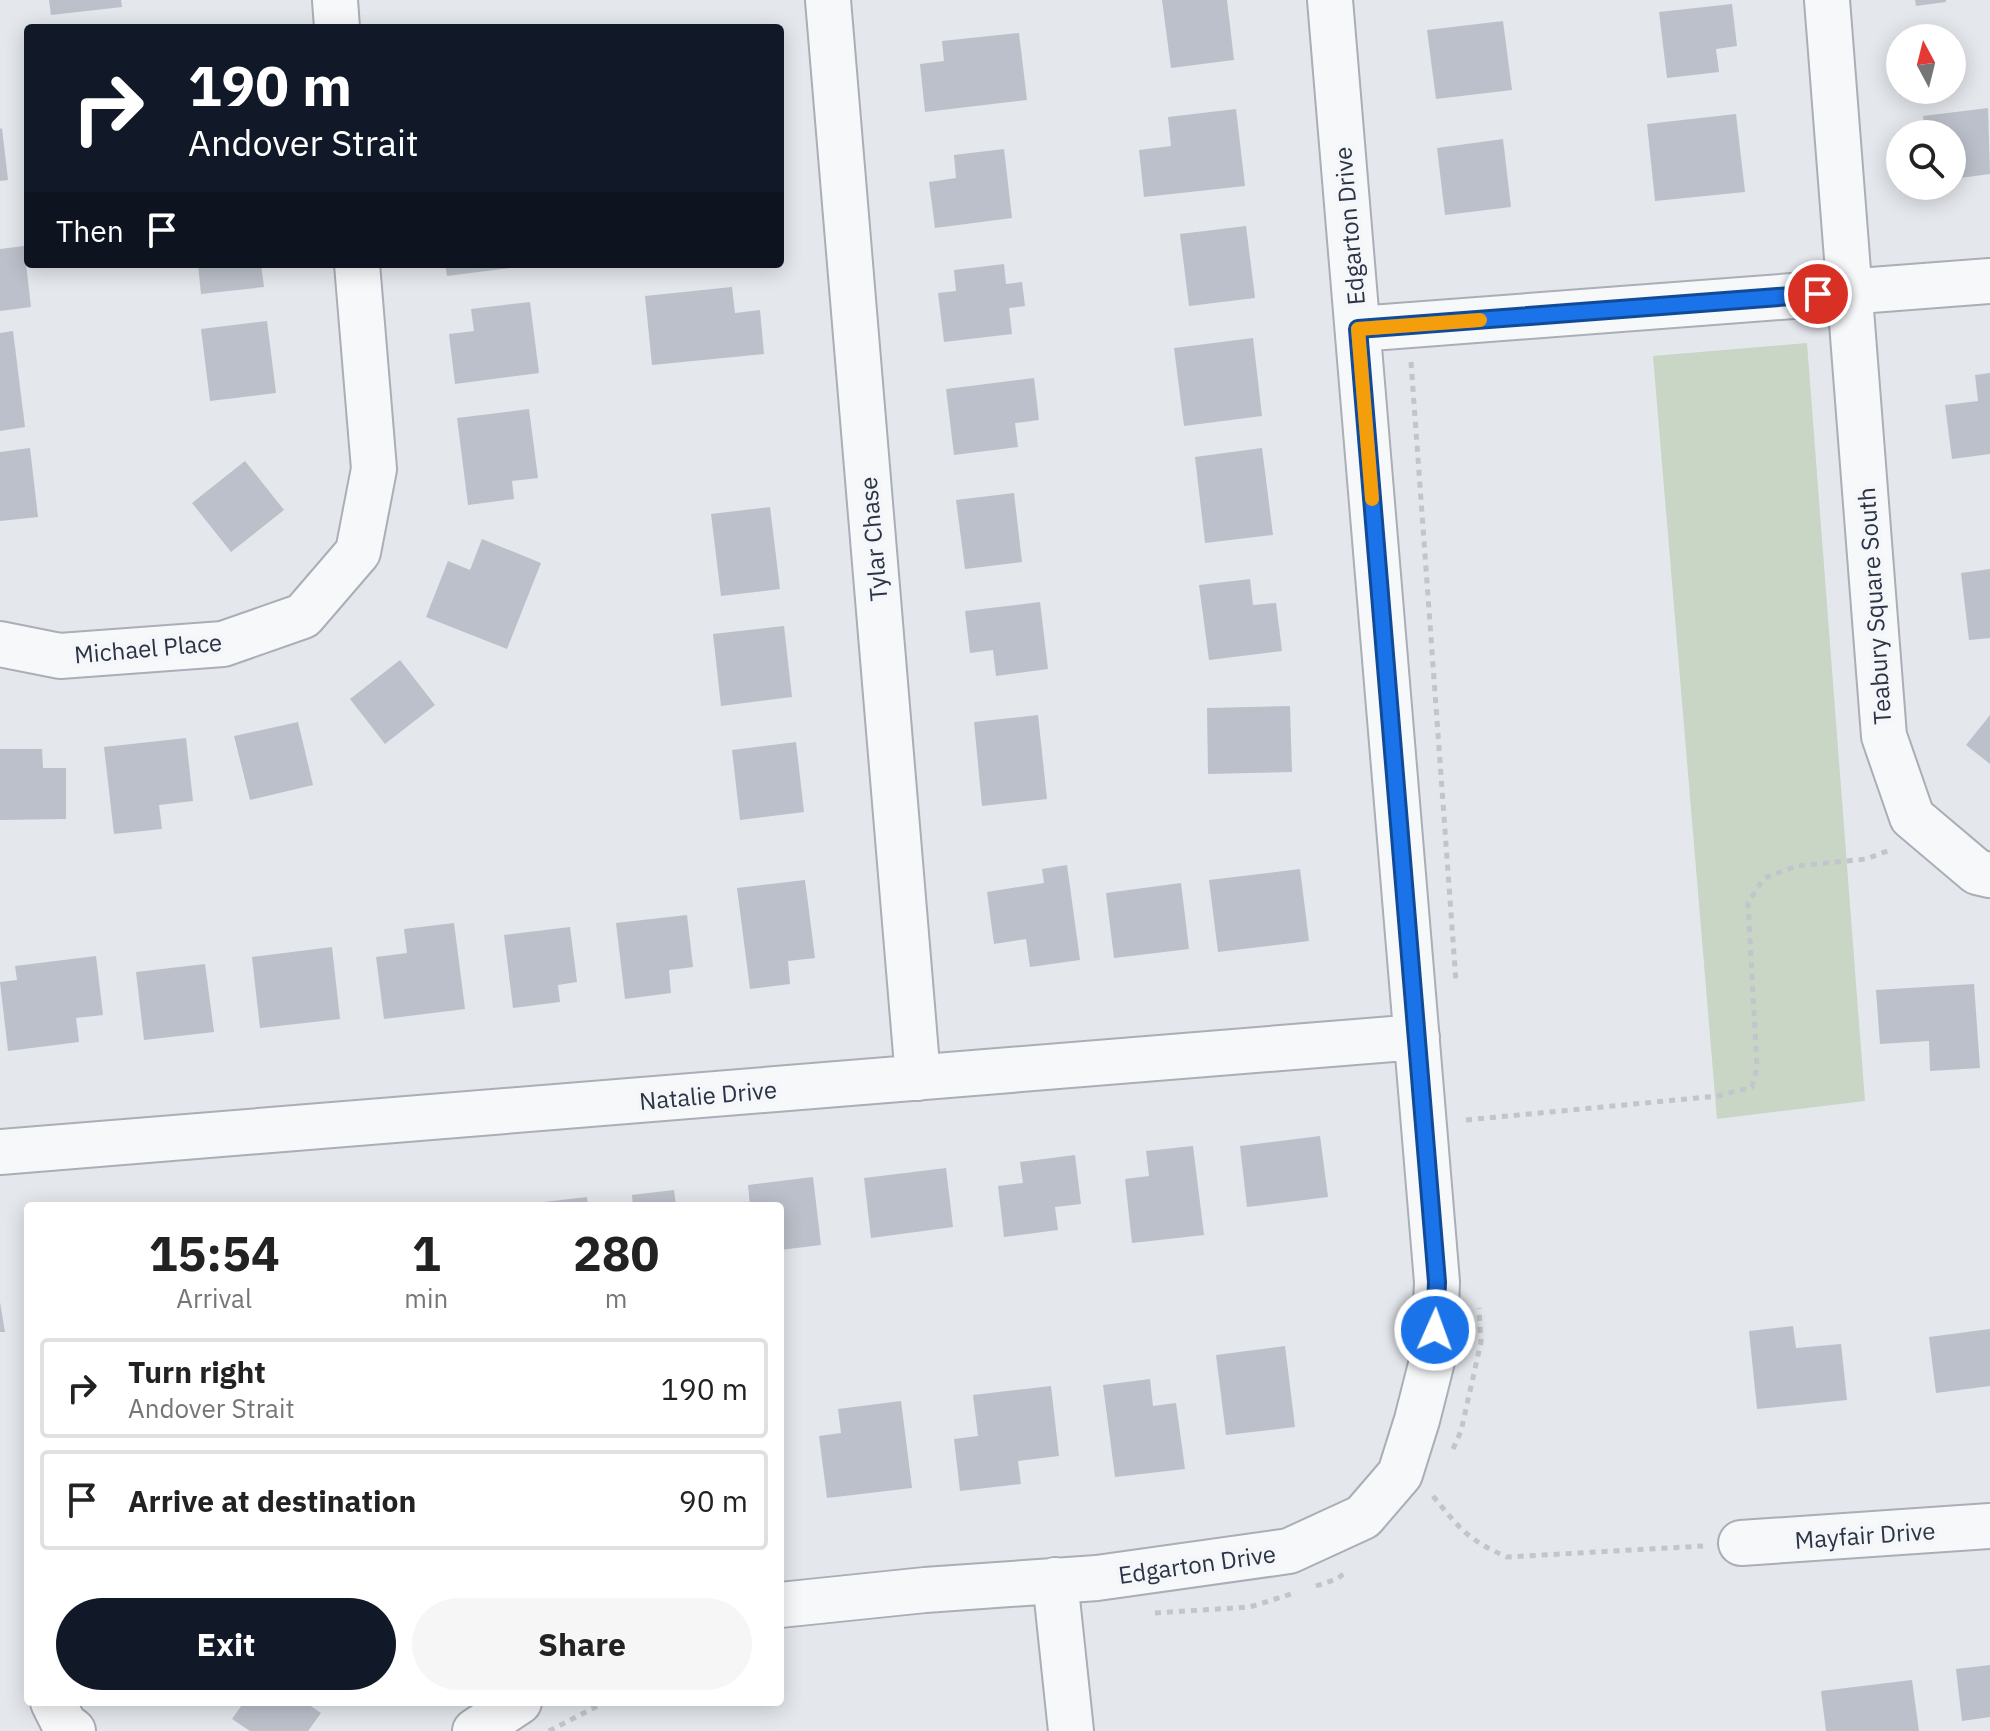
<!DOCTYPE html>
<html lang="en">
<head>
<meta charset="utf-8">
<style>
  :root { --surface:#fff; --page:#f6f6f6; --text:#222; --muted:#767676; --line:#e0e0e0; --accent:#111827 }
  body { margin:0; font-family:"IBM Plex Sans",sans-serif; background:var(--page); color:var(--text); height:100vh; display:flex; flex-direction:column; font-size:30px; white-space:nowrap }
  * { box-sizing:border-box; margin:0 }
  p { font-size:26px; color:var(--muted) }
  .icon { flex:none; width:44px; height:44px; fill:none; stroke:currentColor; stroke-width:2; stroke-linecap:round; stroke-linejoin:round }
  .map { position:relative; flex:1; overflow:hidden }
  .panel { position:absolute; left:24px; top:1202px; width:760px; height:504px; display:flex; flex-direction:column; background:var(--surface); border-radius:8px; box-shadow:0 4px 20px #0003 }
  .panel>* { flex:none }
  .guide { position:absolute; left:24px; top:24px; width:760px; height:244px; border-radius:8px; box-shadow:0 4px 20px #0003; background:#111827; color:#fff; overflow:hidden }
  .needle { width:52px; rotate:353deg }
  .fabs { position:absolute; left:1886px; top:24px; display:grid; gap:16px }
  .fabs a { display:grid; place-items:center; width:80px; height:80px; border-radius:50%; background:var(--surface); box-shadow:0 4px 20px #0003; font-size:40px }
  .pin { position:absolute; display:grid; place-items:center; width:68px; height:68px; color:#fff; margin:-34px; border:4px solid #fff; border-radius:50%; box-shadow:0 2px 8px #0007 }
  .me { position:absolute; width:88px; margin:-44px; rotate:2deg; stroke-linejoin:round; filter:drop-shadow(0 0 6px #0008) }
  .turn { display:flex; align-items:center; gap:28px; height:168px; padding:0 32px; font-size:36px }
  .turn .icon { width:104px; height:104px; stroke-width:2.5 }
  .turn b { display:block; font-size:56px; line-height:68px }
  .then { display:flex; align-items:center; height:76px; padding:0 32px; background:#0003; gap:16px; font-size:30px }
  .eta { display:flex; justify-content:space-evenly; align-items:center; height:136px; text-align:center }
  .eta b { font-size:48px; font-weight:700; line-height:56px }
  .button { display:flex; gap:16px; margin-top:auto; padding:16px 32px }
  .button a { flex:1; height:92px; border-radius:48px; background:var(--accent); color:#fff; font-size:32px; font-weight:700; line-height:92px; text-align:center }
  .button a+a { background:var(--page); color:var(--text) }
  ul { padding:0; list-style:none }
  li { display:flex; align-items:center; gap:24px; height:100px; margin:0 16px 12px; padding:0 16px; border:4px solid var(--line); border-radius:8px }
  li div { flex:1 }
  li b { display:block; font-size:30px }
  li em { font-style:normal }
  .map>svg:first-child { display:block }
  .green { fill:#c9d6c5 }
  .building { fill:#bbc0ca }
  .lines { fill:none; stroke-linecap:round; stroke-linejoin:round }
  .minor-casing { stroke:#a9aeb7; stroke-width:48 }
  .path { stroke:#c2c5cb; stroke-width:5; stroke-dasharray:6 6; stroke-linecap:butt }
  .minor { stroke:#f7f8fa; stroke-width:44 }
  .route-casing { stroke:#114b97; stroke-width:20 }
  .route { stroke:#1a73e8; stroke-width:14 }
  .slow { stroke:#f59e0b; stroke-width:14 }
  .labels { text-anchor:middle; dominant-baseline:central; stroke-width:8; stroke-linejoin:round; paint-order:stroke }
  .street-label { font-size:24px; fill:#2b3445; stroke:#f4f6f9 }
</style>
</head>
<body>
<div class="map">
<svg width="1990" height="1731" viewBox="0 0 1990 1731">
  <rect width="100%" height="100%" fill="#e4e7ec"/>
  <path class="green" d="M1807,343L1865,1101L1717,1119L1653,356Z"/>
  <path class="building" d="M49,0H121L122,7L51,15Z
    M1162,0H1227L1234,60L1171,68Z
    M1915,0H1946V2L1916,6Z
    M1732,4L1737,46L1716,49L1719,72L1667,78L1659,12Z
    M1503,21L1512,90L1436,99L1427,30Z
    M1019,33L1027,100L925,112L920,64L944,61L942,41Z
    M1988,108L1990,174L1952,179V134H1925L1923,116Z
    M1236,109L1245,186L1144,197L1139,150L1171,146L1168,117Z
    M1736,114L1745,192L1655,201L1647,124Z
    M2,128L8,180L0,181V129Z
    M1503,139L1511,207L1445,215L1437,148Z
    M1004,149L1012,218L935,228L929,182L956,178L954,155Z
    M1246,226L1255,298L1189,306L1180,234Z
    M24,246L31,307L0,311V249Z
    M198,264H261L264,287L201,294Z
    M445,264H526V266L447,276Z
    M1004,264L1006,284L1022,282L1025,306L1009,308L1012,334L944,342L938,293L956,291L954,270Z
    M732,287L735,313L760,310L764,354L652,365L645,296Z
    M530,302L539,373L455,384L449,334L474,331L471,309Z
    M267,321L276,393L210,401L201,329Z
    M13,331L25,427L0,431V333Z
    M1253,338L1262,416L1184,426L1174,348Z
    M1990,373V454L1952,459L1945,405L1978,401L1975,375Z
    M1034,378L1039,420L1015,423L1018,447L954,455L946,389Z
    M529,409L538,478L512,481L514,499L468,505L457,418Z
    M30,448L38,517L0,521V452Z
    M1262,448L1273,535L1205,543L1195,457Z
    M245,461L284,510L231,552L192,503Z
    M1014,493L1022,562L965,569L956,500Z
    M770,507L780,589L721,596L711,514Z
    M482,539L541,563L507,649L426,617L448,561L470,570Z
    M1990,569V638L1969,640L1961,573Z
    M1250,579L1253,605L1276,603L1282,651L1209,660L1199,585Z
    M1040,602L1048,669L996,676L993,650L970,653L965,611Z
    M784,626L792,697L721,706L713,634Z
    M400,660L435,705L385,744L350,699Z
    M1290,706L1292,772L1208,774L1207,708Z
    M1038,715L1047,799L982,806L974,722Z
    M1990,715V764L1966,745Z
    M298,722L313,785L250,800L234,736Z
    M186,738L193,801L159,805L162,829L114,834L104,747Z
    M796,742L804,812L740,820L732,750Z
    M0,749H42L43,768H66V819L0,820Z
    M1067,865L1080,960L1030,967L1026,939L994,944L987,892L1044,883L1042,869Z
    M1300,869L1309,941L1218,952L1209,880Z
    M805,880L815,958L788,961L790,984L750,989L737,888Z
    M1181,883L1189,949L1114,958L1106,893Z
    M687,915L693,967L669,970L671,993L625,999L616,923Z
    M454,923L465,1009L384,1019L376,957L407,953L404,929Z
    M570,927L577,982L558,985L560,1002L513,1008L504,935Z
    M332,947L340,1019L260,1028L252,957Z
    M96,956L103,1015L76,1018L79,1042L8,1051L0,982L17,980L15,966Z
    M205,964L214,1032L144,1040L136,972Z
    M1974,984L1980,1068L1930,1071L1929,1041L1880,1044L1876,990Z
    M1320,1136L1328,1197L1247,1207L1240,1146Z
    M1193,1146L1204,1235L1132,1243L1125,1179L1149,1176L1146,1151Z
    M1075,1155L1081,1204L1055,1207L1058,1230L1004,1237L998,1186L1023,1183L1020,1162Z
    M946,1168L953,1227L871,1238L864,1178Z
    M813,1177L821,1245L780,1250V1206H750L748,1185Z
    M674,1190L676,1206H633L632,1195Z
    M587,1197L588,1206H527V1204Z
    M0,1302L5,1332H0Z
    M1793,1326L1796,1348L1841,1344L1847,1400L1757,1409L1749,1331Z
    M1990,1329V1386L1936,1393L1929,1337Z
    M1285,1346L1295,1427L1226,1435L1216,1355Z
    M1150,1379L1153,1406L1176,1403L1185,1469L1115,1477L1103,1385Z
    M1051,1386L1059,1456L1018,1461L1021,1484L960,1491L954,1439L978,1436L973,1395Z
    M901,1401L912,1488L827,1498L819,1436L841,1433L838,1409Z
    M1990,1665V1717L1962,1721L1956,1669Z
    M1912,1680L1919,1731H1826L1821,1691Z
    M244,1702H305L321,1713L308,1731H250L232,1719Z"/>
  <g class="lines">
    <g class="minor-casing">
      <path id="minor" d="M335,0L337,28
        M828,0L918,1078
        M1827,0L1884,736L1912,817L1977,872L1990,875
        M1358,329L1990,281
        M0,644L60,656L223,644L303,616L358,552L374,469L357,264
        M0,1152L1417,1037
        M1741,1543L1990,1526
        M1055,1580L1071,1731
        M780,1605L925,1590L1097,1578L1289,1551L1363,1517L1400,1474L1417,1420L1434,1353L1437,1282L1330,0
        M53,1702L64,1724L73,1731
        M475,1731L519,1702"/>
    </g>
    <path class="path" d="M1411,362L1456,982
      M1466,1120L1718,1096L1752,1087L1757,1067L1748,903L1764,878L1797,866L1866,859L1890,850
      M1453,1449L1461,1431L1481,1342L1479,1308
      M1433,1496C1459,1528 1468,1540 1507,1557L1703,1546
      M1316,1586L1337,1579L1346,1572
      M1155,1613L1250,1607L1291,1594
      M549,1731L605,1702"/>
    <use href="#minor" class="minor"/>
  </g>
  <g class="lines">
    <g class="route-casing">
      <path id="route" d="M1435,1330L1437,1282L1358,329L1818,294"/>
    </g>
    <use href="#route" class="route"/>
    <path class="slow" d="M1372,499L1358,329L1480,320"/>
  </g>
  <g class="labels">
    <g class="street-label">
      <text transform="translate(1349 226) rotate(-95)">Edgarton Drive</text>
      <text transform="translate(873 539) rotate(-95)">Tylar Chase</text>
      <text transform="translate(1874 606) rotate(-94)">Teabury Square South</text>
      <text transform="translate(148 648) rotate(-5)">Michael Place</text>
      <text transform="translate(708 1095) rotate(-5)">Natalie Drive</text>
      <text transform="translate(1865 1535) rotate(-4)">Mayfair Drive</text>
      <text transform="translate(1197 1564) rotate(-8)">Edgarton Drive</text>
    </g>
  </g>
</svg>
<div class="fabs">
<a><svg class="needle" viewBox="-14 -14 28 28"><path d="M0-13l5 13h-10z" fill="#e53935"/><path d="M0 13l5-13h-10z" fill="#767676"/></svg></a>
<a><svg class="icon" aria-label="search" viewBox="0 0 24 24"><circle cx="10" cy="10" r="6"/><path d="M15 15l6 6"/></svg></a>
</div>
<div class="pin" style="left:1818px;top:294px;background:#d93025"><svg class="icon" aria-label="arrive" viewBox="0 0 24 24"><path d="M6 21V4h12l-3 4 3 4H6"/></svg></div>
<svg class="me" style="left:1435px;top:1330px" viewBox="-20 -20 40 40"><circle r="17" fill="#1a73e8" stroke="#fff" stroke-width="3"/><path d="M0-11L8 9 0 5-8 9z" fill="#fff"/></svg>
<div class="guide">
<div class="turn"><svg class="icon" aria-label="right" viewBox="0 0 24 24"><path d="M7 20v-9h11M14 6l5 5-5 5"/></svg><div><b>190 m</b>Andover Strait</div></div>
<div class="then">Then<svg class="icon" aria-label="arrive" viewBox="0 0 24 24"><path d="M6 21V4h12l-3 4 3 4H6"/></svg></div>
</div>
<section class="panel">
<div class="eta">
<div><b>15:54</b><p>Arrival</p></div>
<div><b>1</b><p>min</p></div>
<div><b>280</b><p>m</p></div>
</div>
<ul>
<li><svg class="icon" aria-label="right" viewBox="0 0 24 24"><path d="M7 20v-9h11M14 6l5 5-5 5"/></svg><div><b>Turn right</b><p>Andover Strait</p></div><em>190 m</em></li>
<li><svg class="icon" aria-label="arrive" viewBox="0 0 24 24"><path d="M6 21V4h12l-3 4 3 4H6"/></svg><div><b>Arrive at destination</b></div><em>90 m</em></li>
</ul>
<div class="button"><a>Exit</a><a>Share</a></div>
</section>
</div>
</body>
</html>
